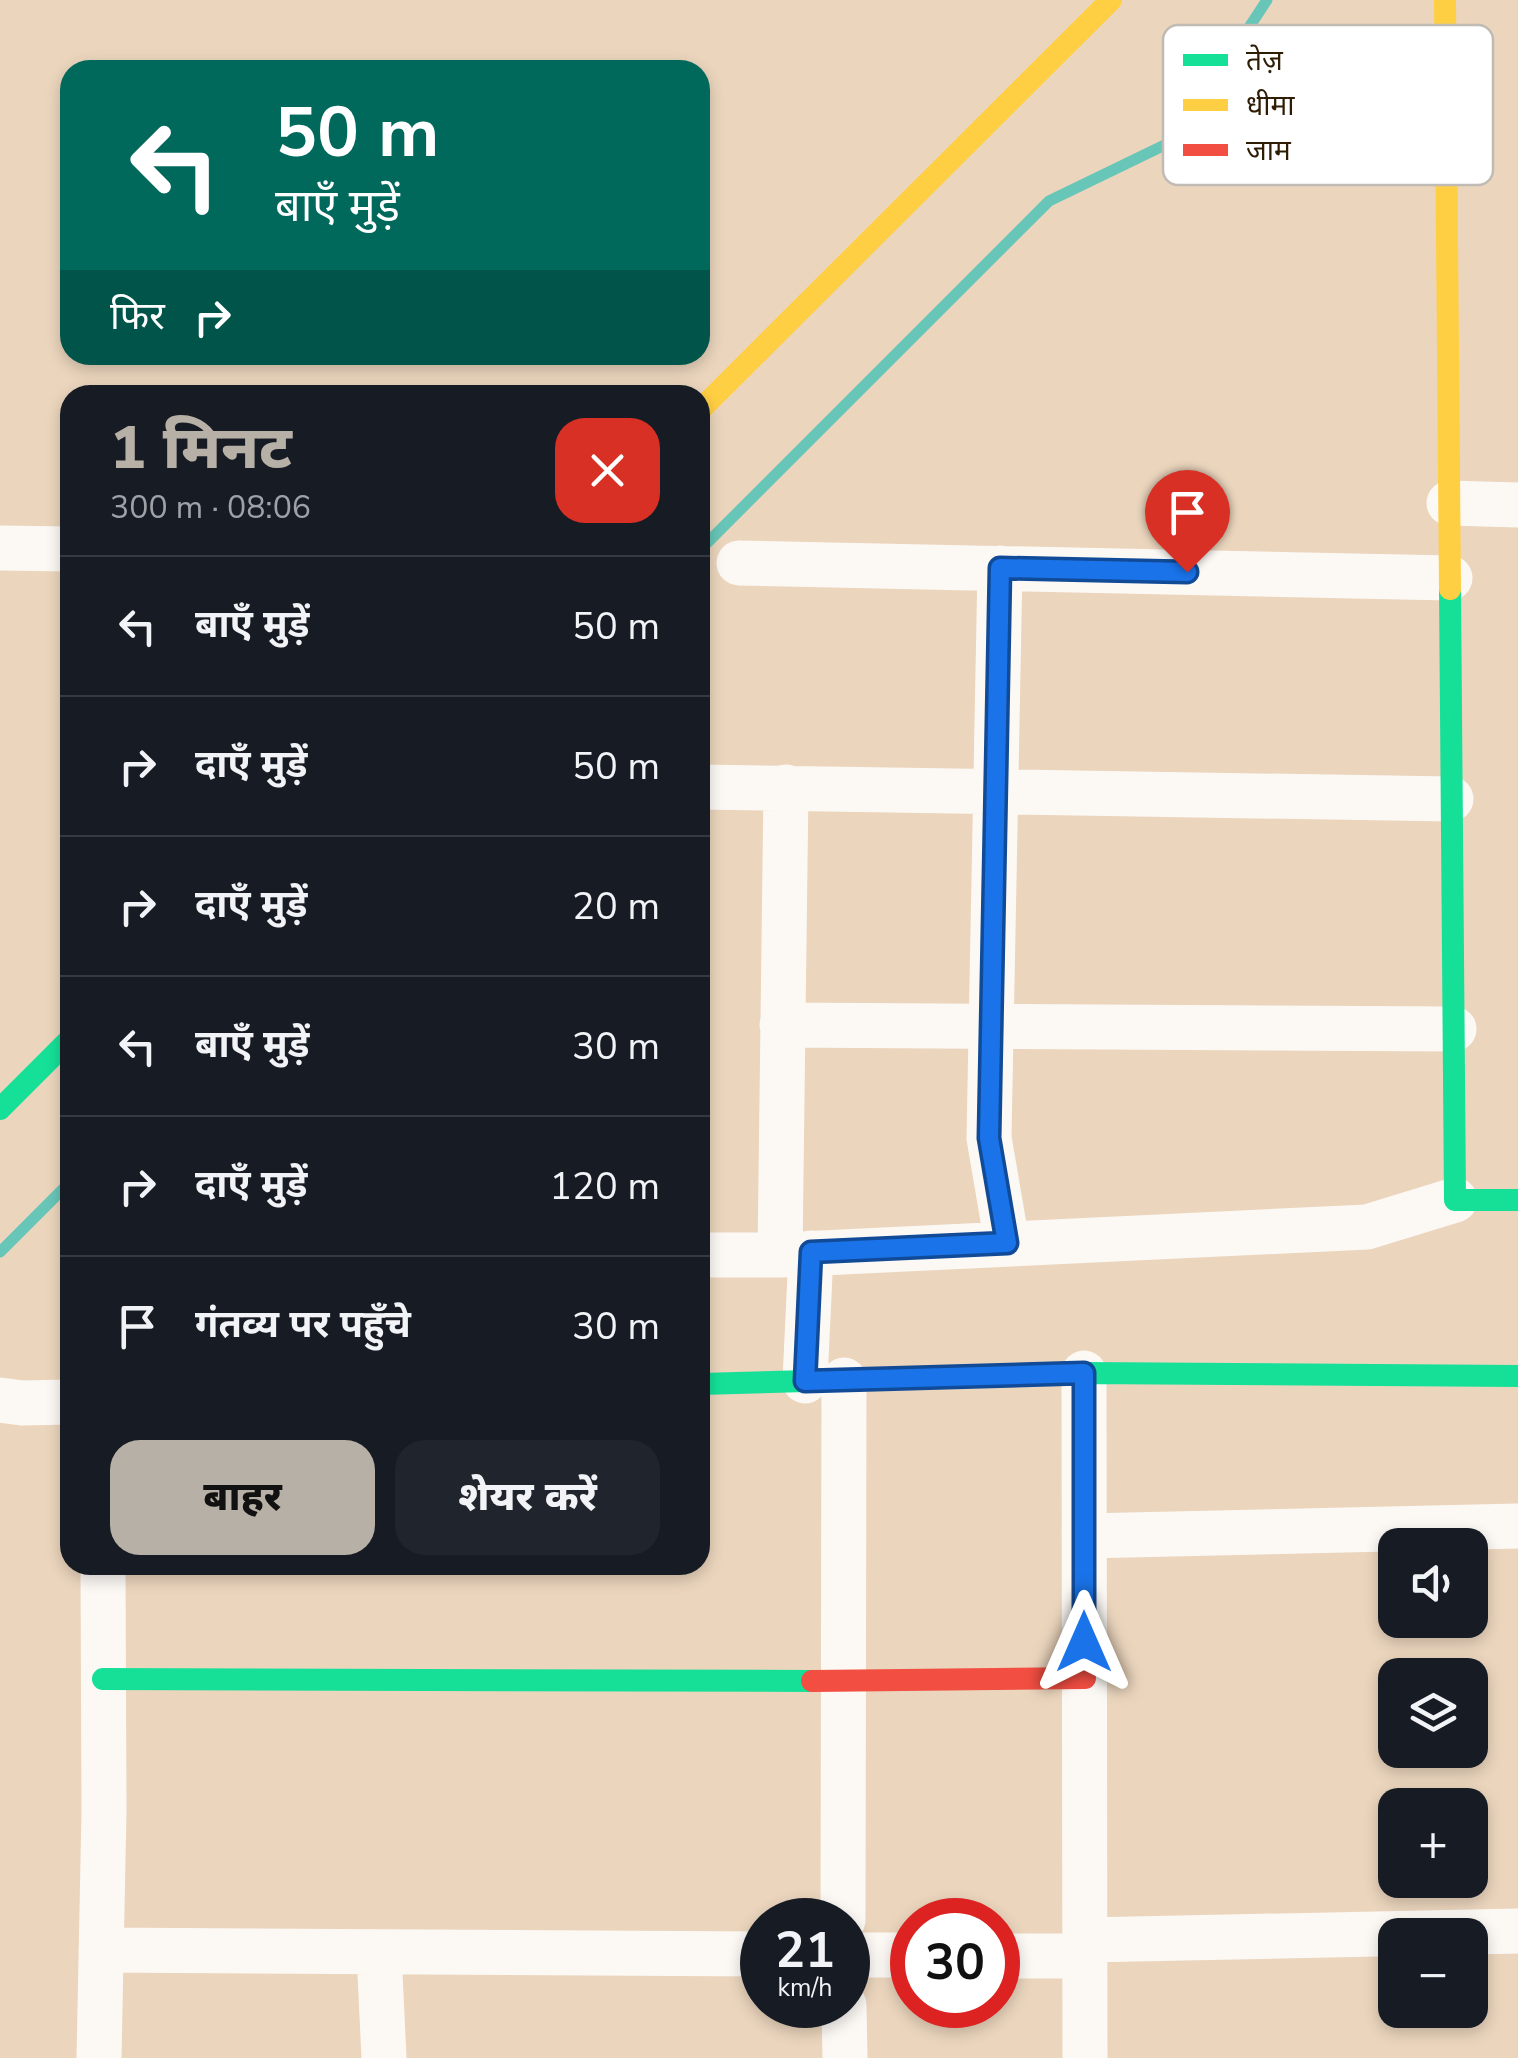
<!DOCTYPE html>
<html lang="hi">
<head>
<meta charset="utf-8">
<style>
  :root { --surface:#171b24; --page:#20242c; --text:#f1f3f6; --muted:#9ea1a6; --line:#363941; --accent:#b7b0a6 }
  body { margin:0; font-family:"Nunito Sans","Noto Sans Devanagari",sans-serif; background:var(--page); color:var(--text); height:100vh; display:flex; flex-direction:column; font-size:38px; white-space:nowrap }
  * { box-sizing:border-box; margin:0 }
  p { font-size:32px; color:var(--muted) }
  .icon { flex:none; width:55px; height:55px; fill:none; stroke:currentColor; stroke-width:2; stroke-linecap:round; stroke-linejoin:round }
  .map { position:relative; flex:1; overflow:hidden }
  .sheet { position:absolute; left:60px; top:385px; width:650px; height:1190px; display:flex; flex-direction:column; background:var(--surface); border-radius:30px; box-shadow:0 5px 15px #0003 }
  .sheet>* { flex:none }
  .top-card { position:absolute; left:60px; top:60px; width:650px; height:305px; border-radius:30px; box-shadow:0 5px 15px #0003; background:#00695c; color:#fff; overflow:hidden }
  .tools { position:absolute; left:1378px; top:1528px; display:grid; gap:20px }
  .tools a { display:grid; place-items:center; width:110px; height:110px; border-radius:20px; background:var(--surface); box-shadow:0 5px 15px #0003; font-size:50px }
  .speed { position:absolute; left:740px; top:1898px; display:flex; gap:20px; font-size:50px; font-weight:700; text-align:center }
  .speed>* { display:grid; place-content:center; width:130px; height:130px; border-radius:50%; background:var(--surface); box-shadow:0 5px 15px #0003; line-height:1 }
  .speed small { font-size:25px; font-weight:400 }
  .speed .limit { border:15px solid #d22; background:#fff; color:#111 }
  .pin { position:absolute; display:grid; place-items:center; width:85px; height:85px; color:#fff; margin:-102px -42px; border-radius:50% 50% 50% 0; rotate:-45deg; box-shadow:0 0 10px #0007 }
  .pin .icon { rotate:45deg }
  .me { position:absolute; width:110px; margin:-55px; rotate:0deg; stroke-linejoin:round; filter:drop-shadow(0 0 8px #0008) }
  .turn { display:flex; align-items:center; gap:35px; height:210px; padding:0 50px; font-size:45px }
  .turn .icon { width:130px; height:130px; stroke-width:2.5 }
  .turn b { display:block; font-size:70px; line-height:85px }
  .then { display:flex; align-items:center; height:95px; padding:0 50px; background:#0003; gap:20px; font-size:38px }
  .round { display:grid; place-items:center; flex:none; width:105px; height:105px; border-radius:30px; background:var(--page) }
  .head { display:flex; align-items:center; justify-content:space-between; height:170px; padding:0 50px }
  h1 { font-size:60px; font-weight:800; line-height:75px; color:var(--accent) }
  .primary-button { display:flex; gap:20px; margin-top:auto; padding:20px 50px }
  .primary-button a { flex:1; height:115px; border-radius:30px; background:var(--accent); color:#111; font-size:40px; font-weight:800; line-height:115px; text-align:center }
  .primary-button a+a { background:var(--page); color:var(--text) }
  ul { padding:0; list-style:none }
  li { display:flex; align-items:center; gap:30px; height:140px; padding:0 50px; border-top:2px solid var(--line) }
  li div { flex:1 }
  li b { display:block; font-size:38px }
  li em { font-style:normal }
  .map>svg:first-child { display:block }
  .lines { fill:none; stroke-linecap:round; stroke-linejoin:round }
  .stream { stroke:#68c6b8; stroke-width:11 }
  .street { stroke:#fcf9f5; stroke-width:45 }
  .fast { stroke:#16e098; stroke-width:22 }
  .slow { stroke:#ffcf43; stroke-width:22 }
  .jam { stroke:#f24e42; stroke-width:22 }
  .route-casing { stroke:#114b97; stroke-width:25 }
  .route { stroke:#1a73e8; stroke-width:18 }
  .key { fill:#fff; stroke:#c0bbb4; stroke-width:2.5 }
  .key-label { font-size:28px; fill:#2e1c05 }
</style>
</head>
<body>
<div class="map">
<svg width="1518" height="2058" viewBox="0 0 1518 2058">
  <rect width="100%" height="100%" fill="#ebd5bd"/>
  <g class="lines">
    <path class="stream" d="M700,550L1049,201L1175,140L1267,0
      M0,1252L70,1182"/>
    <path class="street" d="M1449,503L1518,505
      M0,548L70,549
      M739,563L1450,578
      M1000,568L989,1138L1007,1243
      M700,787L1451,799
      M782,1025L1454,1029
      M700,1255H780L786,787
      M780,1255L1367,1227L1455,1200
      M1084,1373L1085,2058
      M805,1381L811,1253
      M0,1400L22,1403L70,1402
      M1084,1536L1518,1526
      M843,1920L844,1380
      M1086,1940L1518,1931
      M101,1950L762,1954
      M379,1952L384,2058
      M848,1955H912
      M998,1956H1086
      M844,2005L845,2058
      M99,2058L104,1811L103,1565"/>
    <path class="fast" d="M1450,589L1455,1200H1518
      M0,1109L70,1039
      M700,1384L1084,1373L1518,1376
      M103,1679L812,1681"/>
    <path class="slow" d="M1445,0L1450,589
      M700,410L1111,0"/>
    <path class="jam" d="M812,1681L1085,1678"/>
  </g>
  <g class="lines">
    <g class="route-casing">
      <path id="route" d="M1084,1642V1373L805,1381L811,1252L1007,1243L989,1138L1000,568L1187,572"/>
    </g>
    <use href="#route" class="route"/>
  </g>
  <rect x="1163" y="25" width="330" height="160" rx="15" class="key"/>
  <rect x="1183" y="54" width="45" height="12" fill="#16e098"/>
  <rect x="1183" y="99" width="45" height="12" fill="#ffcf43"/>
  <rect x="1183" y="144" width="45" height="12" fill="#f24e42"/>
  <g class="key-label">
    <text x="1246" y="70">तेज़</text>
    <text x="1246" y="115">धीमा</text>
    <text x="1246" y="160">जाम</text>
  </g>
</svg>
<div class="tools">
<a><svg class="icon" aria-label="sound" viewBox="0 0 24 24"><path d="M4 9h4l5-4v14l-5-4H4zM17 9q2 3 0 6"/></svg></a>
<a><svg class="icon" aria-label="layers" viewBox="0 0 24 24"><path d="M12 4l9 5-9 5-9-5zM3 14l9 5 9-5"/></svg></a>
<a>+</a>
<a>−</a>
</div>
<div class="speed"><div>21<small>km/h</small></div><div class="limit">30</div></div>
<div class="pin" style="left:1187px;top:572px;background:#d93025"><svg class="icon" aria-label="arrive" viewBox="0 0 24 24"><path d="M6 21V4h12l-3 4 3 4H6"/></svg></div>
<svg class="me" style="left:1084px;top:1642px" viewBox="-20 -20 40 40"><path d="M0-17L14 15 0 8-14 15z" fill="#1a73e8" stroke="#fff" stroke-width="4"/></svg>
<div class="top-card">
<div class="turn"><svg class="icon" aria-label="left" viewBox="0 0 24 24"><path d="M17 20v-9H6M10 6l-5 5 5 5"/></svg><div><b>50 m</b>बाएँ मुड़ें</div></div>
<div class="then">फिर<svg class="icon" aria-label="right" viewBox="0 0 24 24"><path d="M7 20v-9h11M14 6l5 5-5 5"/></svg></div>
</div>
<section class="sheet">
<div class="head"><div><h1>1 मिनट</h1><p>300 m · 08:06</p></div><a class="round" style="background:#d93025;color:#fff"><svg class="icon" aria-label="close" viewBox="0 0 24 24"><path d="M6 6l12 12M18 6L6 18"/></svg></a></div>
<ul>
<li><svg class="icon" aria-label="left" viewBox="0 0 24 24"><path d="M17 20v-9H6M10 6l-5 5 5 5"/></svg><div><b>बाएँ मुड़ें</b></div><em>50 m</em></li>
<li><svg class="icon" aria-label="right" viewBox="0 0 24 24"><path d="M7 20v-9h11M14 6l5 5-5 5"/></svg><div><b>दाएँ मुड़ें</b></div><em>50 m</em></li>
<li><svg class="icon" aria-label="right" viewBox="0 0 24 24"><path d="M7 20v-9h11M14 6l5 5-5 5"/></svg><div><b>दाएँ मुड़ें</b></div><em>20 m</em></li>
<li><svg class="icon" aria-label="left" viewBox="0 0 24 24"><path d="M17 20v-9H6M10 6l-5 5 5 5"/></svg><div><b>बाएँ मुड़ें</b></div><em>30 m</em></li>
<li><svg class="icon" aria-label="right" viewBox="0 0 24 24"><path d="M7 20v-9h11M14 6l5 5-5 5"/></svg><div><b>दाएँ मुड़ें</b></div><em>120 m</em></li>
<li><svg class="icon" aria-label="arrive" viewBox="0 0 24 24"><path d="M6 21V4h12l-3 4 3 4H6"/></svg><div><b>गंतव्य पर पहुँचे</b></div><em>30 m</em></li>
</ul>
<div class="primary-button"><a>बाहर</a><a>शेयर करें</a></div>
</section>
</div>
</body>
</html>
